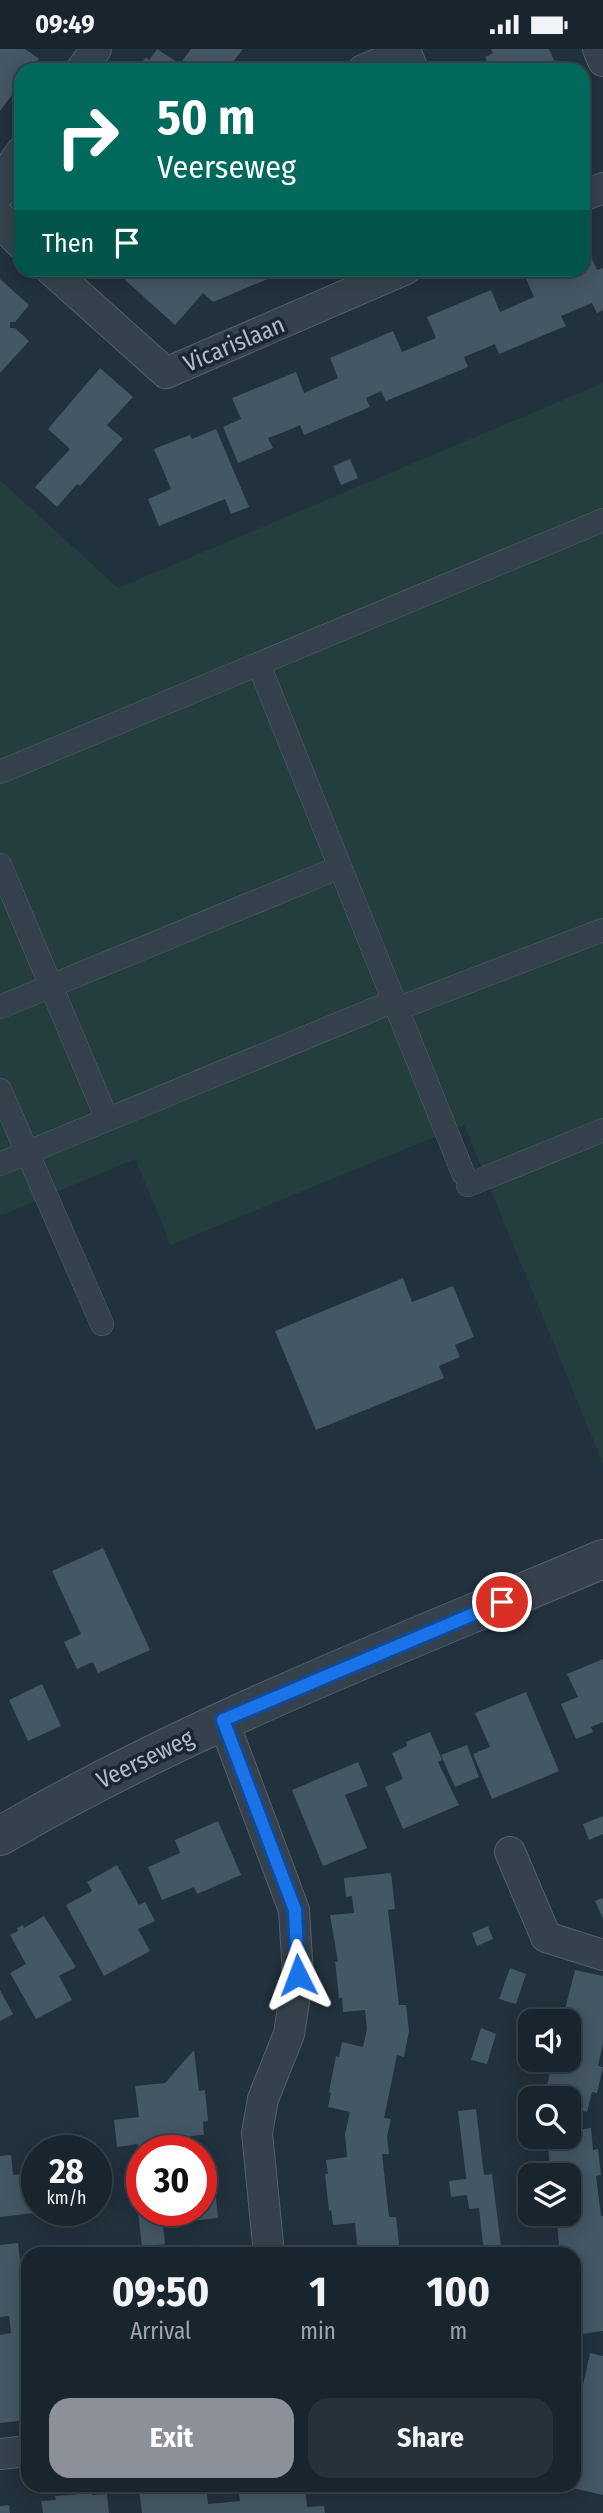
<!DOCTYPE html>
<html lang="en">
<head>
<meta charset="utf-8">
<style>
  :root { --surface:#19252e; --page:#26313a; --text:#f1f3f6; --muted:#9fa5aa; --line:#37424a; --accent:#8c9099 }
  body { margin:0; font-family:"Fira Sans Condensed",sans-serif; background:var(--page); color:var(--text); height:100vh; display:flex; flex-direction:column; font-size:26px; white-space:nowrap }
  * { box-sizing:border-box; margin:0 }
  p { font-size:23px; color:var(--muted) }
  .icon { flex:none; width:38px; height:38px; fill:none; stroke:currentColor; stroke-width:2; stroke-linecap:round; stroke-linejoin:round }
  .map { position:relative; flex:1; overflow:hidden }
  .panel { position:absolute; left:21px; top:2198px; width:560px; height:245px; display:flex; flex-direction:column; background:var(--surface); border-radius:21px; box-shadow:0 4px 18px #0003,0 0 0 2px var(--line) }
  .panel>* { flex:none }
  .banner { position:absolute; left:14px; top:14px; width:576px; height:214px; border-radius:21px; box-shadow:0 4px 18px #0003,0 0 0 2px var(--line); background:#00695c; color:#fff; overflow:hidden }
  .buttons { position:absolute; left:518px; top:1960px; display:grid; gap:14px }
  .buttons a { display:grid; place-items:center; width:63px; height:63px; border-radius:14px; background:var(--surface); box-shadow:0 4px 18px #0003,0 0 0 2px var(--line); font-size:35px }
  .speed { position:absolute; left:21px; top:2086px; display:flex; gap:14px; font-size:35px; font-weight:700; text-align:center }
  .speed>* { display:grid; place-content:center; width:91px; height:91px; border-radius:50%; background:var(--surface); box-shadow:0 4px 18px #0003,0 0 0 2px var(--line); line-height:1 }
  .speed small { font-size:18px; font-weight:400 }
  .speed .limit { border:10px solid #d22; background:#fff; color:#111 }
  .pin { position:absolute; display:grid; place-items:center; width:60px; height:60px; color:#fff; margin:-30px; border:4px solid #fff; border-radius:50%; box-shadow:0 2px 7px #0007 }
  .me { position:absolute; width:77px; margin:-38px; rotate:357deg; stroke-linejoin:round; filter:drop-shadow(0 0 5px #0008) }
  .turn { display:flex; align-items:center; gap:24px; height:147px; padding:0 28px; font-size:32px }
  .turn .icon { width:91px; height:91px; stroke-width:2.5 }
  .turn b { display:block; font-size:49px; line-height:60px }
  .then { display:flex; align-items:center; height:66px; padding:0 28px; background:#0003; gap:14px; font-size:26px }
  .eta { display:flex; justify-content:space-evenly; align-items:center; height:119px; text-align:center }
  .eta b { font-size:42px; font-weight:700; line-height:49px }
  .cta { display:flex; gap:14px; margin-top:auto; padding:14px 28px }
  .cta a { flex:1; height:80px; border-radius:21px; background:var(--accent); color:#fff; font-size:28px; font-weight:700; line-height:80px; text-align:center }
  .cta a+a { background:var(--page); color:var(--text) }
  .status { display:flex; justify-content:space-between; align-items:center; height:49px; padding:0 35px; background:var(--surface); direction:ltr }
  .status svg { height:19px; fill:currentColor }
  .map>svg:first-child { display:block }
  .green { fill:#233e3d }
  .building { fill:#445764 }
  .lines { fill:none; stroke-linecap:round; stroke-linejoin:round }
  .pedestrian-casing { stroke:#53606b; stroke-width:24 }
  .minor-casing { stroke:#53606b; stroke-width:32 }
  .tertiary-casing { stroke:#53606b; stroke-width:40 }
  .pedestrian { stroke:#35424d; stroke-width:23 }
  .minor { stroke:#35424d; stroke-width:30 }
  .tertiary { stroke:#35424d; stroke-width:38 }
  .route-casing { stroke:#114b97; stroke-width:18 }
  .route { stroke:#1a73e8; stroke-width:12 }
  .labels { text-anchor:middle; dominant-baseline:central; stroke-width:7; stroke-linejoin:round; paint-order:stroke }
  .street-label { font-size:24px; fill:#b0bdc9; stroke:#1a2732 }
</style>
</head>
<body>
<div class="status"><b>09:49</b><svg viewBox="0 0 49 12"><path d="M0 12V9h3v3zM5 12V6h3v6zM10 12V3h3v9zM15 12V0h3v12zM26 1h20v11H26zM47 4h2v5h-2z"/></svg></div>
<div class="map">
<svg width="603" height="2464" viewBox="0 0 603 2464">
  <rect width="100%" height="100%" fill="#21313d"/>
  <path class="green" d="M603,334V1415L464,1076L171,1196L135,1110L0,1167V431L118,539Z"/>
  <path class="building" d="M0,0H25L39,10L30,21H21V34L0,62Z
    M157,0L180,15L191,0H243L232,14L241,21H136L146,8L149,11Z
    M491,0H549L558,21H491L485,8L493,4Z
    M588,201L597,221L603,219V261L597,264L592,254L561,267L566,277L532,291L499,305L495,295L464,308L468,318L386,352L381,342L366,349L370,358L304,386L300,376L284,383L268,389L273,399L238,414L223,378L241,370L232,349L296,323L304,344L322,336L338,329L330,309L393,282L402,303L436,289L427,268L491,241L500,263L534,248L525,227L541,220H583V203Z
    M134,220H205L212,226L217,220H274L277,226L213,253L203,244L175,276L125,231Z
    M293,220H320V221L297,230Z
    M0,230L29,256L15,273H10V279H15L29,292L0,324Z
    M100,319L133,348L107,376L123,390L80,437L77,435L57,458L35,438L70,400L48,380Z
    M216,380L249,458L231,465L225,450L159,477L148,450L171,440L154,400L190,386L192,390Z
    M350,410L358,429L341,436L333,417Z
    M403,1229L412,1253L453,1237L474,1288L455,1296L460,1308L439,1317L444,1329L316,1381L275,1282Z
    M103,1499L150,1601L98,1624L93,1613L77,1620L64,1593L81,1585L52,1522Z
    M603,1610V1673L591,1678L593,1683L576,1690L561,1655L578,1648L567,1625Z
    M42,1635L61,1677L28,1692L9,1651Z
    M526,1643L559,1722L492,1750L473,1705L490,1698L475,1664Z
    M430,1683L442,1711L438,1713L459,1756L403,1780L385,1738L403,1730L392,1704L407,1697L406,1693Z
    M467,1696L479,1728L455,1738L441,1706Z
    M358,1713L368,1737L345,1746L367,1799L323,1817L292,1741Z
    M603,1767V1785L589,1791L583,1775Z
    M218,1772L241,1826L197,1845L194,1838L162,1851L148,1818L180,1804L175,1791Z
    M117,1816L139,1856L145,1853L155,1872L138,1880L150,1902L104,1927L66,1856L92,1842L87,1833Z
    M391,1824L395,1860L388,1861L399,1956H406L409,1982L404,2008L397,2006L384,2069L391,2070L387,2088L389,2105H382L389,2168H396L400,2203L393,2205H358L355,2174L333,2176L331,2161L329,2162L325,2125H328L326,2111L347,2108L345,2085L350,2063L328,2058L331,2044L329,2043L336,2007L339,2008L342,1993L363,1998L367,1980L365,1961L343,1963L342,1949H339L335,1912L338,1913L330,1866L354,1864L352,1847L346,1848L344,1829Z
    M603,1849V1870L595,1852Z
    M44,1867L76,1918L59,1927L72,1951L36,1970L10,1924L26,1915L10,1886L18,1882L17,1879L23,1876L24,1879Z
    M488,1877L493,1890L477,1897L472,1884Z
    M510,1919L526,1925L516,1955L499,1950Z
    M575,1921L603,1927V1994L598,2017L603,2018L597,2044L592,2043L587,2063L569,2059V2049H544L553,2011H569V1972H562Z
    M0,1941L13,1965L0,1972Z
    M481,1979L496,1985L487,2015L471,2011Z
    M194,2001L199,2042L205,2041L208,2072L203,2073L204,2086L190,2087L192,2102H142V2115H140L138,2095L117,2098L114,2071L139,2068L135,2037L165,2034Z
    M476,2060L484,2126L492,2125L502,2205H484L479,2159L469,2160L467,2146L451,2148L449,2132L466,2130V2128L458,2062Z
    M591,2079L593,2101L598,2100L601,2126L596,2127L601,2167H603V2282L574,2286V2205H560L556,2165H569V2126H551L547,2088H569V2082Z
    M11,2106L13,2126L37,2123V2161L42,2163L0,2168V2107Z
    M214,2128L218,2169L163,2175L165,2195L142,2198L135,2137L142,2136V2161H201V2129Z
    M18,2194L26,2262H28V2305L21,2306L25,2343H28V2371L0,2374V2286L11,2284L9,2267L0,2268V2196Z
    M590,2304L603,2307V2446L564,2437L574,2436V2378Z
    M154,2436H206L208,2455L240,2452L238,2436H305L307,2458L324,2457L325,2464H142L139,2441L154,2440Z
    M92,2444V2446L107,2445L109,2464H43L41,2452L56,2451L55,2447Z
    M9,2456L10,2464H0V2457Z"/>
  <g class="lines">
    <g class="pedestrian-casing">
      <path id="pedestrian" d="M259,616L463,1124
        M0,723L603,471
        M0,816L107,1070
        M0,958L340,818
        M397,960L603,881
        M0,1041L102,1275
        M0,1115L394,952
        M468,1136L603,1081"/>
    </g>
    <g class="minor-casing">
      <path id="minor" d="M598,0L603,12
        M81,21L96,0
        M363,21L406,3L413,21
        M0,144L4,127L21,103
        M583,147L603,139
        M0,168L12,186L21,195
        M50,220L166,324L406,220
        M223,1671L294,1861L298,1926L289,1985L263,2050L257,2084L269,2205
        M510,1803L546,1888L603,1906
        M0,2405L28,2402"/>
    </g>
    <g class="tertiary-casing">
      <path id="tertiary" d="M0,1787C192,1675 399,1596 603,1510"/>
    </g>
    <use href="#pedestrian" class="pedestrian"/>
    <use href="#minor" class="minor"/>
    <use href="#tertiary" class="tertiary"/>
  </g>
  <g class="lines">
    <g class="route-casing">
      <path id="route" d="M298,1926L295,1861L223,1671L502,1553"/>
    </g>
    <use href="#route" class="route"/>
  </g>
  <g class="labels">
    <g class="street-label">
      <text transform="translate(234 295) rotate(-23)">Vicarislaan</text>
      <text transform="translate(145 1710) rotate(-26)">Veerseweg</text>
    </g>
  </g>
</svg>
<div class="buttons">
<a><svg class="icon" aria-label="sound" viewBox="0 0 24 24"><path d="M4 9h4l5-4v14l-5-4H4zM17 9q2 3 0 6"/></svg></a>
<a><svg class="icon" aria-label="search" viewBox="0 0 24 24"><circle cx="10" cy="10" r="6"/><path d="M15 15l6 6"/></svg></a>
<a><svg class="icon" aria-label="layers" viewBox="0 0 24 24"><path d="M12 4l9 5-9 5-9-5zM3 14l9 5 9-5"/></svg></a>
</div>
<div class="speed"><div>28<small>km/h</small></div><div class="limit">30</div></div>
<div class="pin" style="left:502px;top:1553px;background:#d93025"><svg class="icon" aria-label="arrive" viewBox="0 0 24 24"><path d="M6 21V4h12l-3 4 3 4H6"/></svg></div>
<svg class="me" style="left:298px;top:1926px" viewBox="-20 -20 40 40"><path d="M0-17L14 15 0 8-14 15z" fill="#1a73e8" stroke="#fff" stroke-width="4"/></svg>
<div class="banner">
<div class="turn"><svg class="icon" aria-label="right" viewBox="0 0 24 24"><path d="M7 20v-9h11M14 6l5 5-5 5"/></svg><div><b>50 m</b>Veerseweg</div></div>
<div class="then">Then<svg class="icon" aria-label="arrive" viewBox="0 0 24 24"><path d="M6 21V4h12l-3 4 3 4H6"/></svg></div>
</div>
<section class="panel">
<div class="eta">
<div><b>09:50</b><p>Arrival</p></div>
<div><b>1</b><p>min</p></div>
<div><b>100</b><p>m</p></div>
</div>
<div class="cta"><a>Exit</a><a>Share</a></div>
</section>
</div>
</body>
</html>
